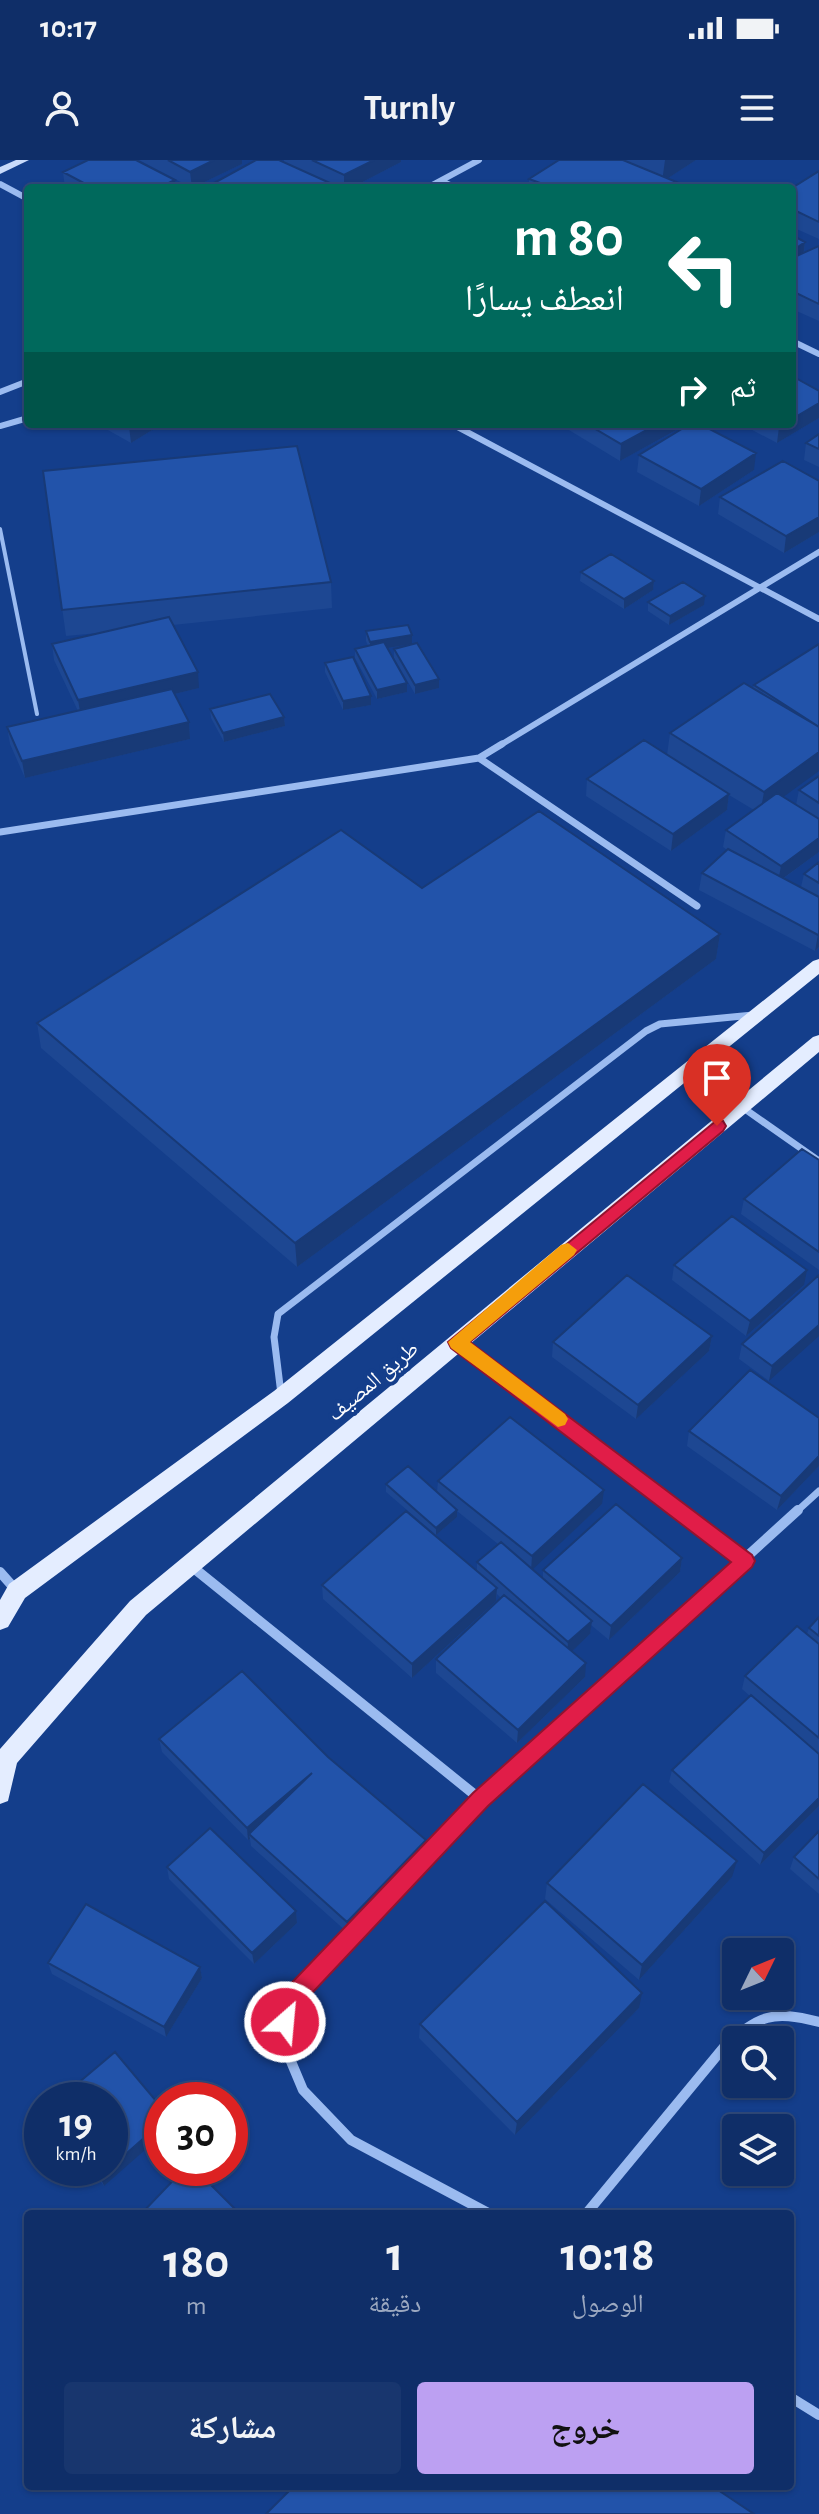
<!DOCTYPE html>
<html lang="ar">
<head>
<meta charset="utf-8">
<style>
  :root { --surface:#0f2e68; --page:#18366e; --text:#f1f3f6; --muted:#9ba8c0; --line:#2f4a7c; --accent:#bca0f2 }
  body { margin:0; font-family:"Alegreya Sans","Noto Naskh Arabic",sans-serif; background:var(--page); color:var(--text); direction:rtl; height:100vh; display:flex; flex-direction:column; font-size:30px; white-space:nowrap }
  * { box-sizing:border-box; margin:0 }
  p { font-size:26px; color:var(--muted) }
  .icon { flex:none; width:44px; height:44px; fill:none; stroke:currentColor; stroke-width:2; stroke-linecap:round; stroke-linejoin:round }
  .map { position:relative; flex:1; overflow:hidden; direction:ltr }
  .drawer { position:absolute; left:24px; top:2050px; width:770px; height:280px; display:flex; flex-direction:column; background:var(--surface); border-radius:8px; box-shadow:0 2px 6px #0004,0 0 0 2px var(--line); direction:rtl }
  .drawer>* { flex:none }
  .hud { position:absolute; left:24px; top:24px; width:772px; height:244px; border-radius:8px; box-shadow:0 2px 6px #0004,0 0 0 2px var(--line); direction:rtl; background:#00695c; color:#fff; overflow:hidden }
  .needle { width:52px; rotate:47deg }
  .tools { position:absolute; left:722px; top:1778px; display:grid; gap:16px }
  .tools a { display:grid; place-items:center; width:72px; height:72px; border-radius:8px; background:var(--surface); box-shadow:0 2px 6px #0004,0 0 0 2px var(--line); font-size:40px }
  .speed { position:absolute; left:24px; top:1922px; display:flex; gap:16px; font-size:40px; font-weight:700; text-align:center }
  .speed>* { display:grid; place-content:center; width:104px; height:104px; border-radius:50%; background:var(--surface); box-shadow:0 2px 6px #0004,0 0 0 2px var(--line); line-height:1 }
  .speed small { font-size:20px; font-weight:400 }
  .speed .limit { border:12px solid #d22; background:#fff; color:#111 }
  .pin { position:absolute; display:grid; place-items:center; width:68px; height:68px; color:#fff; margin:-82px -34px; border-radius:50% 50% 50% 0; rotate:-45deg; box-shadow:0 0 8px #0007 }
  .pin .icon { rotate:45deg }
  .me { position:absolute; width:88px; margin:-44px; rotate:27deg; stroke-linejoin:round; filter:drop-shadow(0 0 6px #0008) }
  .turn { display:flex; align-items:center; gap:28px; height:168px; padding:0 40px; font-size:36px }
  .turn .icon { width:104px; height:104px; stroke-width:2.5 }
  .turn b { display:block; font-size:56px; line-height:68px }
  .then { display:flex; align-items:center; height:76px; padding:0 40px; background:#0003; gap:16px; font-size:30px }
  .eta { display:flex; justify-content:space-evenly; align-items:center; height:136px; text-align:center }
  .eta b { font-size:48px; font-weight:700; line-height:56px }
  .action { display:flex; gap:16px; margin-top:auto; padding:16px 40px }
  .action a { flex:1; height:92px; border-radius:8px; background:var(--accent); color:#111; font-size:32px; font-weight:700; line-height:92px; text-align:center }
  .action a+a { background:var(--page); color:var(--text) }
  .status { display:flex; justify-content:space-between; align-items:center; height:56px; padding:0 40px; background:var(--surface); direction:ltr }
  .status svg { height:22px; fill:currentColor }
  header { display:flex; justify-content:space-between; align-items:center; height:104px; padding:0 40px; background:var(--surface); font-size:36px; font-weight:700 }
  .map>svg:first-child { display:block }
  .lines { fill:none; stroke-linecap:round; stroke-linejoin:round }
  .lane { stroke:#9bbbf0; stroke-width:4 }
  .street-far2 { stroke:#9bbbf0; stroke-width:6 }
  .street-far1 { stroke:#9bbbf0; stroke-width:7 }
  .street { stroke:#9bbbf0; stroke-width:10 }
  .secondary { fill:#c9dbfb; fill-rule:evenodd }
  .primary { fill:#e4edff; fill-rule:evenodd }
  .wall { fill:#1d4792 }
  .shaded-wall { fill:#183a77 }
  .building { fill:#2253aa; stroke:#183a77; stroke-width:2 }
  .route { fill:#e11d48; stroke:#92132f; stroke-width:2 }
  .slow { fill:#f59e0b }
  .labels { text-anchor:middle; dominant-baseline:central; stroke-width:8; stroke-linejoin:round; paint-order:stroke }
  .street-label { font-size:22px; fill:#fff; stroke:#143e8b }
</style>
</head>
<body>
<div class="status"><b>10:17</b><svg viewBox="0 0 49 12"><path d="M0 12V9h3v3zM5 12V6h3v6zM10 12V3h3v9zM15 12V0h3v12zM26 1h20v11H26zM47 4h2v5h-2z"/></svg></div>
<header><svg class="icon" aria-label="menu" viewBox="0 0 24 24"><path d="M4 6h16M4 12h16M4 18h16"/></svg>Turnly<svg class="icon" aria-label="person" viewBox="0 0 24 24"><circle cx="12" cy="8" r="4"/><path d="M4 21q1-7 8-7t8 7"/></svg></header>
<div class="map">
<svg width="819" height="2354" viewBox="0 0 819 2354">
  <rect width="100%" height="100%" fill="#143e8b"/>
  <g class="lines">
    <path class="lane" d="M0,369L37,554"/>
    <path class="street-far2" d="M441,21L457,28
      M0,24L28,39
      M427,28L479,0
      M792,181L819,194
      M0,232L28,221
      M452,264L819,459
      M0,266L28,258
      M499,586L819,392"/>
    <path class="street-far1" d="M479,598L697,746
      M0,672L479,598L502,584
      M742,947L819,1001
      M458,1183L681,1352
      M281,1234L274,1177L278,1154L646,871L660,864L753,855
      M796,1352L819,1331"/>
    <path class="street" d="M678,1350L745,1401
      M190,1405L480,1639
      M0,1412L15,1429
      M490,2054L351,1980L303,1930L282,1880L288,1843L480,1639L798,1350
      M586,2054L724,1887C760,1855 771,1850 819,1862
      M790,2237L819,2255"/>
    <path class="secondary" d="M16,0H29L0,14V7Z"/>
    <path class="primary" d="M819,799V814L288,1243L25,1438L8,1467L0,1470V1440L9,1424L274,1231L813,801Z
      M819,875V892L146,1455L17,1603L8,1641L0,1644V1589L130,1441L813,877Z"/>
  </g>
  <path class="wall" d="M139,0H242V4L192,28Z
    M284,0H401V2L351,28H214V23L284,2Z
    M559,0H696L668,18L691,28H529V19Z
    M819,11V79L792,67V28Z
    M63,12L175,20V26L188,28H65Z
    M792,75L805,82L804,93L819,86V161L792,149Z
    M819,231V258L777,283L741,264H792Z
    M99,264H162L131,283L99,265Z
    M559,264H687L620,301Z
    M819,274V307L804,300L806,283Z
    M639,295L754,310L699,346L637,312Z
    M43,311L331,422L332,448L173,465L199,528L175,534L189,562L190,579L25,618L10,584L7,567L78,551L54,500L52,484L98,473L66,476Z
    M819,321V372L784,393L718,354L720,337Z
    M581,412L654,421L653,430L624,449L580,421Z
    M648,442L704,445L669,465L648,451Z
    M366,471L412,484L388,488L407,532L377,539L355,498V489L368,486L366,481Z
    M819,484L784,637L796,645L799,630L819,616V692L784,718L801,727L804,714L819,702V787L815,791L699,730L702,713L727,690L723,687L726,670L754,650L729,635L727,650L671,691L586,636L587,619L667,595L670,573L753,528L754,525Z
    M394,489L439,528L415,534L394,498Z
    M325,503L371,545L343,550L325,512Z
    M210,549L284,557L285,566L224,582L211,558Z
    M422,728L720,774L716,799L297,1107L41,888L37,863Z
    M819,1000V1110L741,1054L744,1039Z
    M674,1105L804,1125L746,1176L672,1120Z
    M819,1115L769,1221L739,1199L742,1184Z
    M712,1176L709,1191L636,1259L552,1197L553,1182Z
    M819,1258V1306L777,1350L687,1286L689,1271Z
    M438,1321L602,1344L532,1409L543,1418V1410L682,1398L680,1412L609,1480L591,1465L590,1474L572,1491L585,1517L517,1583L436,1513V1499L501,1438L497,1434L496,1441L412,1518L323,1439L322,1425L477,1411V1402L498,1384L457,1351V1357L436,1375L386,1332V1324L437,1332Z
    M819,1457V1646L760,1705L669,1622L672,1610L750,1536L742,1529L745,1516L807,1474L809,1468Z
    M159,1579L328,1597L426,1680V1693L348,1773L251,1686L250,1679L248,1680L162,1592Z
    M819,1671V1734L790,1709L794,1697Z
    M167,1707L296,1751L297,1763L254,1804L169,1719Z
    M732,1717L639,1820L545,1739L547,1723Z
    M48,1803L200,1807L202,1818L166,1877L52,1814Z
    M639,1848L515,1975L419,1878L420,1864Z
    M90,2008H110L104,2026Z"/>
  <path class="shaded-wall" d="M214,0H242V4L192,28L190,12Z
    M374,0H401V2L351,28H344V15Z
    M665,0H696L662,22Z
    M175,20L176,28H158Z
    M805,82L803,98L792,106V91Z
    M819,243V258L777,283L779,267L784,264H792V259Z
    M132,264H162L131,283L129,266Z
    M658,264H687L620,301L621,284Z
    M756,293L754,310L699,346L701,329Z
    M819,357V372L784,393L786,376Z
    M654,421L653,430L624,449V439Z
    M705,436L704,445L669,465L670,456Z
    M412,475V484L370,491V482Z
    M198,512L199,528L81,557L78,540Z
    M439,519V528L415,534V525Z
    M407,523V532L377,539V530Z
    M371,536V545L343,550V541Z
    M284,557L285,566L224,582L223,573Z
    M189,562L190,579L25,618L22,601Z
    M819,592V611L760,654L764,632Z
    M729,634L727,650L671,691L673,674Z
    M819,678V692L778,722L781,706Z
    M720,774L716,799L297,1107L295,1083Z
    M819,774V787L815,791L818,775Z
    M807,1110L804,1125L746,1176L750,1161Z
    M819,1165V1176L769,1221L772,1206Z
    M712,1176L709,1191L636,1259L638,1245Z
    M819,1296V1306L777,1350L781,1336Z
    M604,1330L602,1344L531,1411L532,1396Z
    M457,1350V1357L436,1375V1368Z
    M682,1398L680,1412L609,1480L611,1466Z
    M497,1428L496,1441L412,1518V1504Z
    M592,1461L590,1474L567,1496L568,1482Z
    M586,1503L585,1517L517,1583L518,1570Z
    M312,1613L249,1674L250,1679L248,1680L247,1668Z
    M819,1638V1646L760,1705L764,1693Z
    M426,1680V1693L348,1773L347,1762Z
    M737,1701L732,1717L639,1820L642,1805Z
    M296,1751L297,1763L254,1804L252,1793Z
    M200,1807L202,1818L166,1877L164,1867Z
    M642,1833L639,1848L515,1975L517,1962Z
    M162,1962V1975L104,2026L100,2016Z"/>
  <path class="building" d="M88,0H136L175,20L158,28H93L63,12Z
    M168,0H214L190,12Z
    M256,0H279L341,28H225L214,23Z
    M312,0H374L344,15Z
    M559,0H623L691,28H554L529,19Z
    M819,11V62L792,49V28Z
    M180,24L188,28H172Z
    M792,75L805,82L792,91Z
    M819,86V144L792,131V98Z
    M792,216L819,231V243L792,259Z
    M587,264H658L621,284Z
    M690,264H700L756,293L701,329L639,295Z
    M819,274V289L806,283Z
    M297,286L331,422L62,450L43,311Z
    M783,301L819,321V357L786,376L720,337Z
    M611,394L654,421L624,439L581,412Z
    M683,422L705,436L670,456L648,442Z
    M169,457L198,512L78,540L52,484Z
    M408,465L412,475L370,482L366,471Z
    M384,482L407,523L377,530L355,489Z
    M417,483L439,519L415,525L394,489Z
    M819,484V567L754,525Z
    M353,497L371,536L343,541L325,503Z
    M744,523L819,567V592L764,632L670,573Z
    M172,529L189,562L22,601L7,567Z
    M270,534L284,557L223,573L210,549Z
    M644,580L729,634L673,674L587,619Z
    M819,616V643L799,630Z
    M777,633L819,659V678L781,706L726,670Z
    M539,651L720,774L295,1083L37,863L341,670L422,728Z
    M728,689L819,737V774L818,775L702,713Z
    M819,702V723L804,714Z
    M802,989L819,1000V1092L744,1039Z
    M732,1056L807,1110L750,1161L674,1105Z
    M627,1115L712,1176L638,1245L553,1182Z
    M819,1115V1165L772,1206L742,1184Z
    M750,1210L819,1258V1296L781,1336L689,1271Z
    M510,1257L604,1330L532,1396L438,1321Z
    M408,1306L457,1350L436,1368L386,1324Z
    M616,1344L682,1398L611,1466L543,1410Z
    M406,1351L497,1428L412,1504L322,1425Z
    M501,1382L592,1461L568,1482L477,1402Z
    M504,1435L586,1503L518,1570L436,1499Z
    M819,1457V1476L809,1468Z
    M797,1466L819,1484V1578L745,1516Z
    M242,1511L328,1597L426,1680L347,1762L249,1674L312,1613L247,1668L159,1579Z
    M751,1535L819,1594V1638L764,1693L672,1610Z
    M643,1624L737,1701L642,1805L547,1723Z
    M210,1668L296,1751L252,1793L167,1707Z
    M819,1671V1719L794,1697Z
    M545,1741L642,1833L517,1962L420,1864Z
    M86,1744L200,1807L164,1867L48,1803Z
    M115,1892L162,1948V1962L110,2008V1940H58Z
    M94,2008H110L100,2016Z
    M185,2008H194L236,2050L232,2054H141Z
    M294,2326H712L754,2354H266Z"/>
  <path class="route" d="M717,960L723,961L726,966L723,971L470,1182L752,1395L755,1401L752,1407L488,1646L298,1848L293,1869L285,1873L277,1869L274,1862L280,1835L473,1633L731,1402L451,1188L448,1182Z"/>
  <path class="slow" d="M568,1083L577,1090L574,1095L470,1182L565,1254L568,1259L565,1265L558,1267L451,1188L448,1182L561,1085Z"/>
  <g class="labels">
    <g class="street-label">
      <text transform="translate(373 1221) rotate(-40)">طريق المصيف</text>
    </g>
  </g>
</svg>
<div class="tools">
<a><svg class="needle" viewBox="-14 -14 28 28"><path d="M0-13l5 13h-10z" fill="#e53935"/><path d="M0 13l5-13h-10z" fill="#9ba8c0"/></svg></a>
<a><svg class="icon" aria-label="search" viewBox="0 0 24 24"><circle cx="10" cy="10" r="6"/><path d="M15 15l6 6"/></svg></a>
<a><svg class="icon" aria-label="layers" viewBox="0 0 24 24"><path d="M12 4l9 5-9 5-9-5zM3 14l9 5 9-5"/></svg></a>
</div>
<div class="speed"><div>19<small>km/h</small></div><div class="limit">30</div></div>
<div class="pin" style="left:717px;top:966px;background:#d93025"><svg class="icon" aria-label="arrive" viewBox="0 0 24 24"><path d="M6 21V4h12l-3 4 3 4H6"/></svg></div>
<svg class="me" style="left:285px;top:1862px" viewBox="-20 -20 40 40"><circle r="17" fill="#e11d48" stroke="#fff" stroke-width="3"/><path d="M0-11L8 9 0 5-8 9z" fill="#fff"/></svg>
<div class="hud">
<div class="turn"><svg class="icon" aria-label="left" viewBox="0 0 24 24"><path d="M17 20v-9H6M10 6l-5 5 5 5"/></svg><div><b>80 m</b>انعطف يسارًا</div></div>
<div class="then">ثم<svg class="icon" aria-label="right" viewBox="0 0 24 24"><path d="M7 20v-9h11M14 6l5 5-5 5"/></svg></div>
</div>
<section class="drawer">
<div class="eta">
<div><b>10:18</b><p>الوصول</p></div>
<div><b>1</b><p>دقيقة</p></div>
<div><b>180</b><p>m</p></div>
</div>
<div class="action"><a>خروج</a><a>مشاركة</a></div>
</section>
</div>
</body>
</html>
